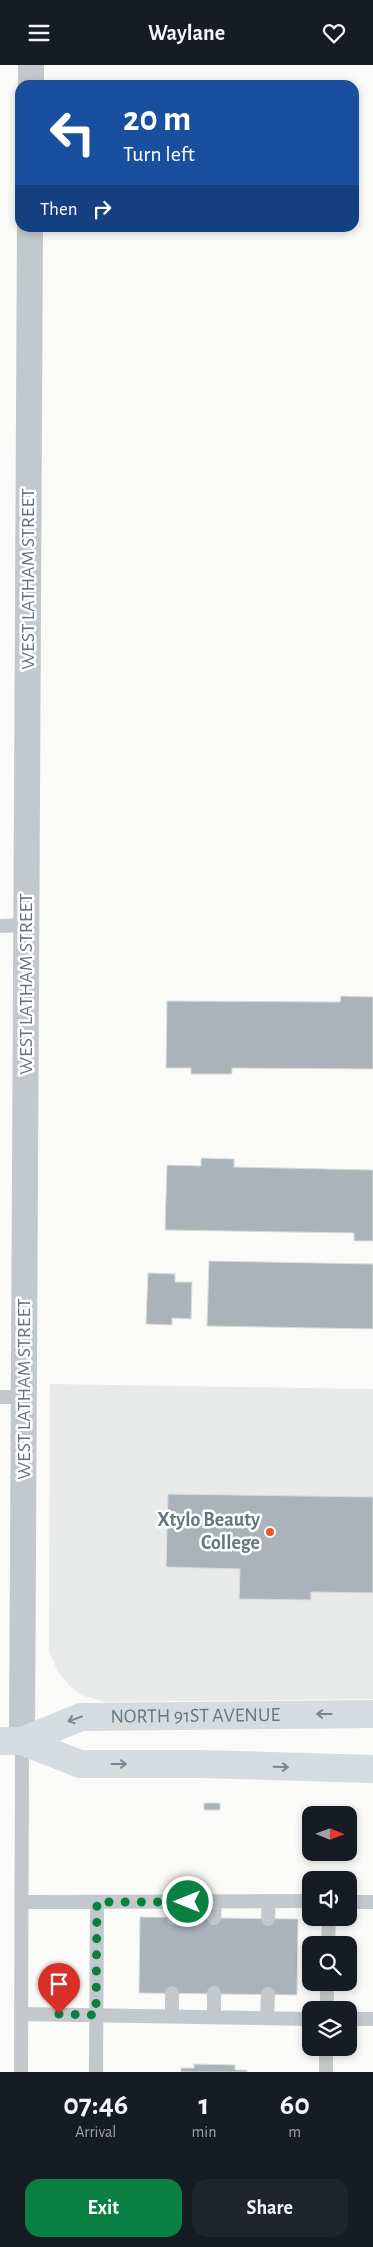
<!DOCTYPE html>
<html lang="en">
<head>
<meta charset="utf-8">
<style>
  :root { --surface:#171b24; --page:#20242c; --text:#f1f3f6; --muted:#9ea1a6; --accent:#0b8043 }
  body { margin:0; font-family:"Alegreya Sans",sans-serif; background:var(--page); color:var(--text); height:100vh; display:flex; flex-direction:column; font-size:19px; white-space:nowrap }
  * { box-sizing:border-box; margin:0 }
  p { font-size:16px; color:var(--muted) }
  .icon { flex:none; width:28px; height:28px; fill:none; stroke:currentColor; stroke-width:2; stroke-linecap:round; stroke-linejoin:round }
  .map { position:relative; height:2007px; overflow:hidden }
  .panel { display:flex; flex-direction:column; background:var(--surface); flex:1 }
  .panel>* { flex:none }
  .hud { position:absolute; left:15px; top:15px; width:344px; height:152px; border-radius:15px; box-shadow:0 2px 8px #0003; background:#1a4fa0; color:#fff; overflow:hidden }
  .needle { width:32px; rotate:91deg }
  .fabs { position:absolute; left:302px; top:1741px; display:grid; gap:10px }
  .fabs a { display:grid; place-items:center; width:55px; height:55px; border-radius:10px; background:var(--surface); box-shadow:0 2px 8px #0003; font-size:25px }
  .pin { position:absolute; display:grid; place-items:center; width:42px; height:42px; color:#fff; margin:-51px -21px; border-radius:50% 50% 50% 0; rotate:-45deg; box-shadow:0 0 5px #0007 }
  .pin .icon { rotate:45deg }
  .me { position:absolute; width:55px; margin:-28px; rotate:270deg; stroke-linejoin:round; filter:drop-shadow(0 0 4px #0008) }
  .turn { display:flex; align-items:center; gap:18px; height:105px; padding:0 25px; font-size:22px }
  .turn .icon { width:65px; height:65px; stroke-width:2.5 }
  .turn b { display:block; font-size:35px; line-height:42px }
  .then { display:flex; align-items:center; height:48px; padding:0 25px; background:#0003; gap:10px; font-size:19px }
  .eta { display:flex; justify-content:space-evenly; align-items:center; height:85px; text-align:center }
  .eta b { font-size:30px; font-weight:600; line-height:35px }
  .primary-button { display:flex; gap:10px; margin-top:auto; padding:10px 25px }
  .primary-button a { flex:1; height:58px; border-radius:15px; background:var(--accent); color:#fff; font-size:20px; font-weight:600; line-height:58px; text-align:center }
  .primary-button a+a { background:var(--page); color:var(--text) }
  header { display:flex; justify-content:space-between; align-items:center; height:65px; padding:0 25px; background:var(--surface); font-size:22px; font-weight:600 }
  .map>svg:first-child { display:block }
  .built { fill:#e8e9e9 }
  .building { fill:#aab3b9; stroke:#dcdcda }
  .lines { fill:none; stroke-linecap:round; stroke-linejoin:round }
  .lane { stroke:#c3c8cc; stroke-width:14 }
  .street { stroke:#c3c8cc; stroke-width:26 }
  .secondary { stroke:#d6dbdf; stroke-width:28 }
  .oneway { stroke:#768591 }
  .route { stroke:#0b8043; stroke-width:9; stroke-dasharray:0 16.2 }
  .poi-dot { fill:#e4572e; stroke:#fff; stroke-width:2 }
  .labels { text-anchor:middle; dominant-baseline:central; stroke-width:5; stroke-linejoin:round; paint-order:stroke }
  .street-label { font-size:20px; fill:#657683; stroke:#fff }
  .poi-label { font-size:20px; font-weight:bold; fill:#657683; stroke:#fff; text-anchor:end }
</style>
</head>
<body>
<header><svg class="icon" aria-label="menu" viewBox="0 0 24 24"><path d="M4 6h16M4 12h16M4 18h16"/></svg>Waylane<svg class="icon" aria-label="heart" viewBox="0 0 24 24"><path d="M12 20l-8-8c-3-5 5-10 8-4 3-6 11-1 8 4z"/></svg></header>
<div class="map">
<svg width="373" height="2007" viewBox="0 0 373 2007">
  <rect width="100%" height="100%" fill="#fafaf8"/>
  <path class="built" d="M50,1319L373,1324V1634L105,1637L81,1630L70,1621L58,1607L49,1587Z"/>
  <path class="building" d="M341,931L373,932V1004L232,1003V1009H191V1003H166L167,936L340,937Z
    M201,1093L234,1094V1102L373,1105V1176H354V1168L165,1165L167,1100L201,1101Z
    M209,1196L373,1199V1264L207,1261Z
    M148,1208L175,1209V1217H192L191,1254L172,1253V1260L146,1259Z
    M168,1429L373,1432V1528L311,1527V1535L239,1534L240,1504L166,1502Z
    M204,1738H220V1745H204Z
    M140,1852L298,1854L297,1930L139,1928Z
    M194,1999L235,2000V2005H247V2007H181V2003H194Z"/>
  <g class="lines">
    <path class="lane" d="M0,861L27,860
      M0,1332H24
      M22,1837L311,1836
      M349,1837H373
      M173,1853L174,1837
      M214,1853L215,1837
      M268,1854L269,1836
      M328,1880L329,1852
      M172,1928V1951
      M327,1945V1918
      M21,1949L311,1954
      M214,1952V1928
      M267,1953L268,1929
      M349,1954H373
      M21,2007L22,1676
      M96,2007L97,1837
      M326,2007V1982"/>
    <path class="street" d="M31,20V0
      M22,1676L30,162"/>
    <g class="secondary">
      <path d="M0,1676H22L80,1699H202L373,1704"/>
      <path id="s1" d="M22,1676L81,1652L373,1649"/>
    </g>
  </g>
  <defs><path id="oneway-shaft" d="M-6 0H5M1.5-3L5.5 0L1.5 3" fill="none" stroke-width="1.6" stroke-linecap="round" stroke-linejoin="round" transform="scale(1.25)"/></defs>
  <g class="oneway">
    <use href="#oneway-shaft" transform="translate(324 1649) rotate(180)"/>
    <use href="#oneway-shaft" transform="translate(75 1654) rotate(160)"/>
    <use href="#oneway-shaft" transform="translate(119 1699)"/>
    <use href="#oneway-shaft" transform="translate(281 1702) rotate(2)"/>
  </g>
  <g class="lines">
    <path class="route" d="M59,1949L96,1950L97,1837H188"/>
  </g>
  <circle class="poi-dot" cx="270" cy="1467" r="5"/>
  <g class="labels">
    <g class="street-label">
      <text transform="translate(28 514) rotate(-90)">WEST LATHAM STREET</text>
      <text transform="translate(26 919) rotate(-90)">WEST LATHAM STREET</text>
      <text transform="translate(24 1324) rotate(-90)">WEST LATHAM STREET</text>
      <text stroke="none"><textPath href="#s1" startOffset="178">NORTH 91ST AVENUE</textPath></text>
    </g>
    <g class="poi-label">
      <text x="260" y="1455">Xtylo Beauty<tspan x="260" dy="23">College</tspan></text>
    </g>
  </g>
</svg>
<div class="fabs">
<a><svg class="needle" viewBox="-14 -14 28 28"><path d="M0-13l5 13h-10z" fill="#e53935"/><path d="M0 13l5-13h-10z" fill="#9ea1a6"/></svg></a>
<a><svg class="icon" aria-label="sound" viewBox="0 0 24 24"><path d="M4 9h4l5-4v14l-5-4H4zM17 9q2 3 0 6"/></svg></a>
<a><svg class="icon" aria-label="search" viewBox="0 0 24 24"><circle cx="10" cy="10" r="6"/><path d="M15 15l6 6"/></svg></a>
<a><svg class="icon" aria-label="layers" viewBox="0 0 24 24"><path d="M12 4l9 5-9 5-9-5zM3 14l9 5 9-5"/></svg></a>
</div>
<div class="pin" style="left:59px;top:1949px;background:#d93025"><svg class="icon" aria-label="arrive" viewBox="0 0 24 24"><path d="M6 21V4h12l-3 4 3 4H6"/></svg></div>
<svg class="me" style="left:188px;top:1837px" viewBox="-20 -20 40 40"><circle r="17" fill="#0b8043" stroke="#fff" stroke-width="3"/><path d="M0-11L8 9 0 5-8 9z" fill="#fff"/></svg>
<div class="hud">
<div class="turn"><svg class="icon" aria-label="left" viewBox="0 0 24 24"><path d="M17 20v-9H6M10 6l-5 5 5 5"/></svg><div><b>20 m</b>Turn left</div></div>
<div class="then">Then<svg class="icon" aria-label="right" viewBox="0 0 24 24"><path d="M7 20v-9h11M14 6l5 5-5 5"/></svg></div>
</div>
</div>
<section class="panel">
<div class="eta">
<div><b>07:46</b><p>Arrival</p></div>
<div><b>1</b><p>min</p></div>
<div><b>60</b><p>m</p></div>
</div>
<div class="primary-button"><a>Exit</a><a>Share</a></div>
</section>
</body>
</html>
